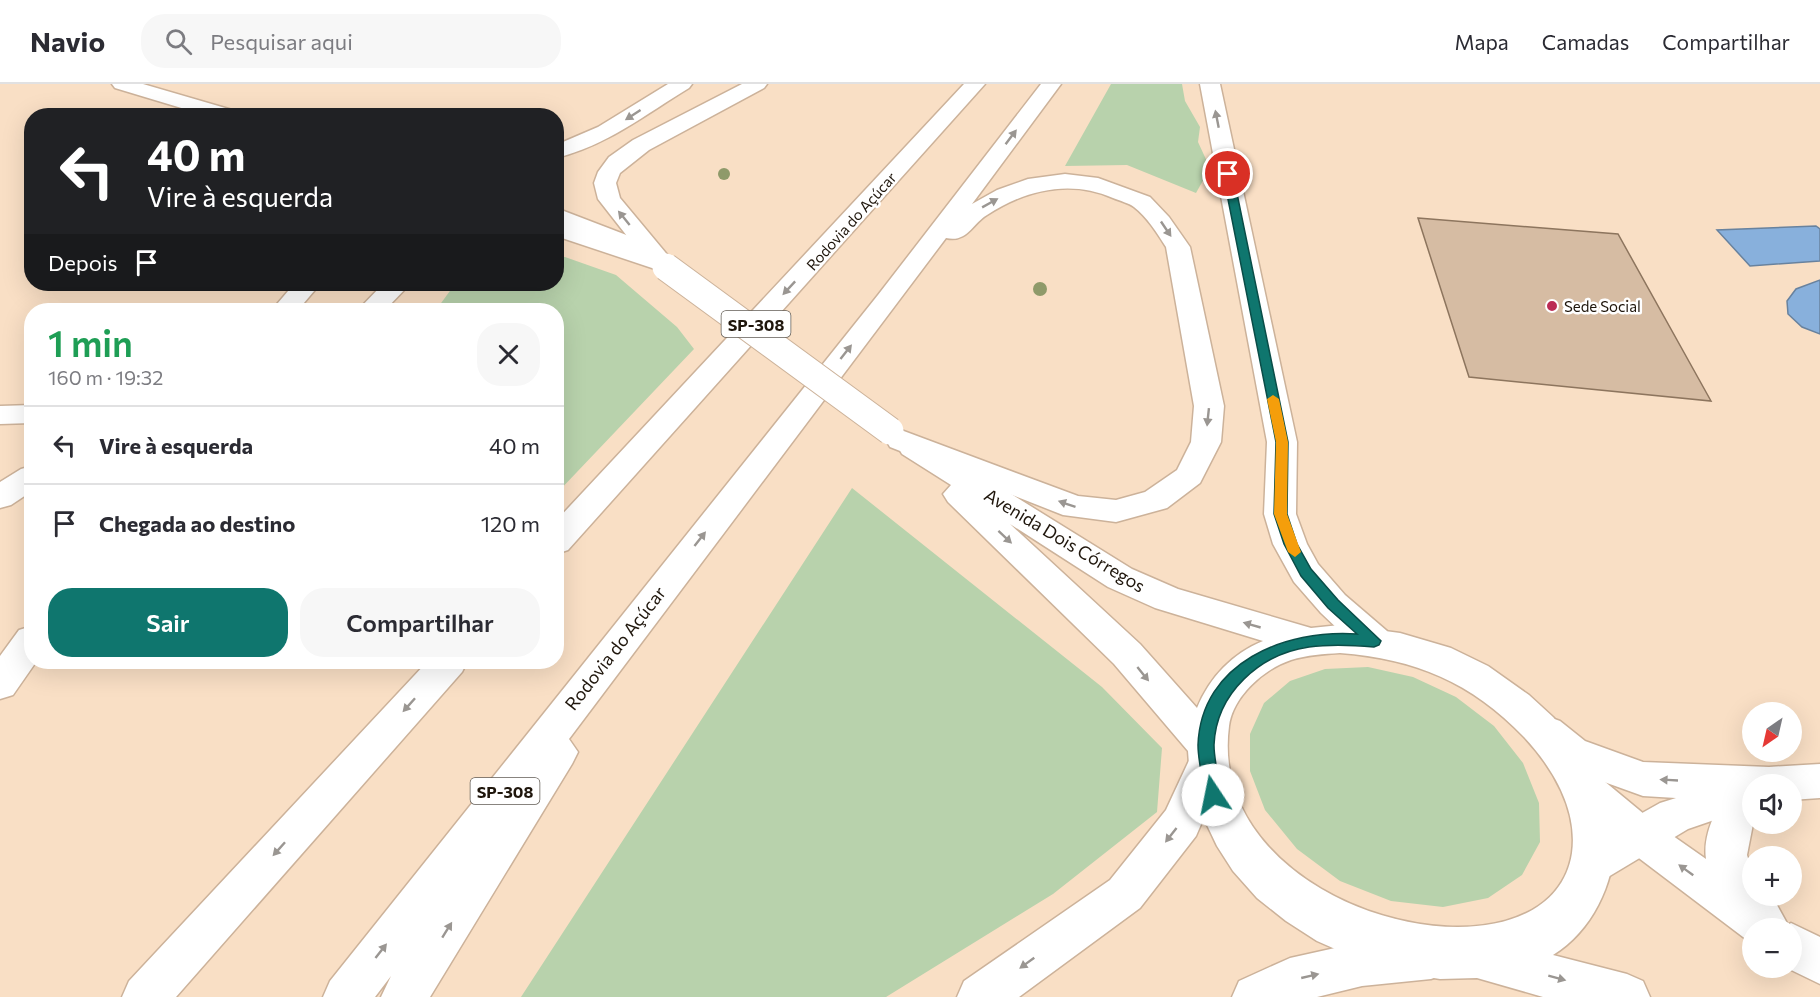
<!DOCTYPE html>
<html lang="pt">
<head>
<meta charset="utf-8">
<style>
  :root { --surface:#fff; --page:#f7f7f7; --text:#2b2b33; --muted:#7c7c81; --line:#e1e1e2; --accent:#0f766e }
  body { margin:0; font-family:Commissioner,sans-serif; background:var(--page); color:var(--text); height:100vh; display:flex; flex-direction:column; font-size:22px; white-space:nowrap }
  * { box-sizing:border-box; margin:0 }
  p { font-size:20px; color:var(--muted) }
  .icon { flex:none; width:33px; height:33px; fill:none; stroke:currentColor; stroke-width:2; stroke-linecap:round; stroke-linejoin:round }
  .map { position:relative; flex:1; overflow:hidden }
  .details { position:absolute; left:24px; top:219px; width:540px; height:366px; display:flex; flex-direction:column; background:var(--surface); border-radius:24px; box-shadow:0 6px 24px #0002 }
  .details>* { flex:none }
  .hud { position:absolute; left:24px; top:24px; width:540px; height:183px; border-radius:24px; box-shadow:0 6px 24px #0002; background:#202124; color:#fff; overflow:hidden }
  .needle { width:39px; rotate:214deg }
  .buttons { position:absolute; left:1742px; top:618px; display:grid; gap:12px }
  .buttons a { display:grid; place-items:center; width:60px; height:60px; border-radius:50%; background:var(--surface); box-shadow:0 6px 24px #0002; font-size:30px }
  .pin { position:absolute; display:grid; place-items:center; width:51px; height:51px; color:#fff; margin:-26px; border:3px solid #fff; border-radius:50%; box-shadow:0 2px 6px #0007 }
  .me { position:absolute; width:66px; margin:-33px; rotate:349deg; stroke-linejoin:round; filter:drop-shadow(0 0 4px #0008) }
  .turn { display:flex; align-items:center; gap:21px; height:126px; padding:0 24px; font-size:27px }
  .turn .icon { width:78px; height:78px; stroke-width:2.5 }
  .turn b { display:block; font-size:42px; line-height:51px }
  .then { display:flex; align-items:center; height:57px; padding:0 24px; background:#0003; gap:12px; font-size:22px }
  .round { display:grid; place-items:center; flex:none; width:63px; height:63px; border-radius:24px; background:var(--page) }
  .head { display:flex; align-items:center; justify-content:space-between; height:102px; padding:0 24px }
  h1 { font-size:36px; font-weight:600; line-height:45px; color:#1e9e55 }
  .action { display:flex; gap:12px; margin-top:auto; padding:12px 24px }
  .action a { flex:1; height:69px; border-radius:24px; background:var(--accent); color:#fff; font-size:24px; font-weight:600; line-height:69px; text-align:center }
  .action a+a { background:var(--page); color:var(--text) }
  ul { padding:0; list-style:none }
  li { display:flex; align-items:center; gap:18px; height:78px; padding:0 24px; border-top:2px solid var(--line) }
  li div { flex:1 }
  li b { display:block; font-size:22px }
  li em { font-style:normal }
  header { display:flex; align-items:center; gap:36px; box-sizing:border-box; height:84px; padding:0 30px; background:var(--surface); border-bottom:2px solid var(--line) }
  header strong { font-size:28px }
  nav { display:flex; gap:33px; margin-inline-start:auto; font-size:21px }
  .search { width:420px; height:54px; background:var(--page); display:flex; align-items:center; gap:15px; box-sizing:border-box; padding:0 21px; border-radius:24px; color:var(--muted); font-size:22px }
  .map>svg:first-child { display:block }
  .green { fill:#b8d2ac }
  .water { fill:#88b0dc; stroke:#68829e; stroke-width:1.5 }
  .building { fill:#d6bca3; stroke:#8d755e; stroke-width:1.5 }
  .lines { fill:none; stroke-linecap:round; stroke-linejoin:round }
  .street-casing { stroke:#ccb29a; stroke-width:3 }
  .secondary-casing { stroke:#ccb29a; stroke-width:3 }
  .highway-casing { stroke:#ccb29a; stroke-width:3 }
  .street { fill:#fff; fill-rule:evenodd }
  .secondary { fill:#fff; fill-rule:evenodd }
  .highway { fill:#fff; fill-rule:evenodd }
  .secondary-bridge-casing { stroke:#ccb29a; stroke-width:29; stroke-linecap:butt }
  .secondary-bridge { stroke:#fff; stroke-width:27 }
  .tree { fill:#8f9a6a }
  .oneway { fill:#9a9692 }
  .route { fill:#0f766e; stroke:#0a4d48; stroke-width:1.5 }
  .slow { fill:#f59e0b }
  .poi-dot { fill:#bb2c55; stroke:#fff; stroke-width:2 }
  .labels { text-anchor:middle; dominant-baseline:central; stroke-width:5; stroke-linejoin:round; paint-order:stroke }
  .far-street-label { font-size:15px; fill:#1f160c; stroke:#fff }
  .far-poi-label { font-size:15px; fill:#1f160c; stroke:#fff; text-anchor:start }
  .shield { fill:#fff; stroke:#625c55; stroke-width:1.5 }
  .shield-label { font-size:16px; font-weight:bold; fill:#1f160c }
  .street-label { font-size:18px; fill:#1f160c; stroke:#fff }
</style>
</head>
<body>
<header>
<strong>Navio</strong>
<div class="search"><svg class="icon" aria-label="search" viewBox="0 0 24 24"><circle cx="10" cy="10" r="6"/><path d="M15 15l6 6"/></svg>Pesquisar aqui</div>
<nav><a>Mapa</a><a>Camadas</a><a>Compartilhar</a></nav>
</header>
<div class="map">
<svg width="1820" height="913" viewBox="0 0 1820 913">
  <rect width="100%" height="100%" fill="#f9dfc5"/>
  <path class="green" d="M1111,0H1182L1185,17L1200,43L1198,58L1210,84L1196,109L1127,81L1065,82Z
    M557,173H565L616,191L677,243L694,265L557,409L556,226H436L455,200H556Z
    M852,404L1102,603L1162,664L1157,728L1053,810L886,913H521Z
    M1368,583L1413,593L1456,613L1494,642L1523,679L1539,719L1540,758L1522,791L1488,814L1443,823L1391,817L1340,797L1297,765L1265,726L1250,687V650L1264,619L1290,597L1325,585Z"/>
  <path class="water" d="M1816,142L1820,145V177L1750,182L1717,146Z
    M1820,196V250L1802,243L1788,230L1787,217L1796,205Z"/>
  <path class="building" d="M1418,134L1618,150L1711,317L1469,293Z"/>
  <g class="lines">
    <g class="street-casing">
      <path id="street" d="M294,200H320L298,226H272Z
        M32,321V339L0,340V322Z
        M32,382V407L11,421L0,424V398L21,385Z
        M1546,632L1560,637L1585,657L1643,678L1769,683L1820,680V714L1791,716V700H1752V723L1688,745L1608,793L1593,798L1578,793L1572,779L1578,765L1660,719L1676,714L1643,712L1557,681L1532,659L1527,648L1532,637Z"/>
    </g>
    <g class="secondary-casing">
      <path id="secondary" d="M112,0H143L239,28L242,32H208L115,4Z
        M556,124L629,152L664,171L667,176L664,181L655,183L646,181L611,162L556,140Z
        M913,353L924,356L1132,485L1178,505L1311,544L1340,541L1400,549L1451,564L1488,582L1529,611L1553,633L1574,658L1592,687L1656,740L1706,775C1702,748 1720,719 1732,696L1746,690L1760,696L1763,700H1752L1753,740L1747,771L1752,787V812H1772L1788,841L1791,839L1820,853V900L1787,884H1791V844H1752L1751,859L1615,756C1614,800 1592,847 1553,871L1627,890L1643,897L1650,913H1543L1477,894L1440,895L1403,889L1351,872L1317,857L1286,837L1257,814L1233,787L1217,762L1198,722L1190,693L1188,667L1114,580L948,418L943,410L951,401L902,370L898,363L902,356ZM1010,440L1108,503L1155,524L1263,557C1232,570 1210,593 1197,624L1140,560ZM1340,569C1416,575 1471,598 1524,653C1553,684 1578,726 1572,769C1550,913 1204,834 1229,642C1233,612 1264,585 1291,576C1307,571 1324,570 1340,569Z"/>
    </g>
    <g class="highway-casing">
      <path id="highway" d="M668,0H692L689,4C646,30 606,62 556,74V61L598,43Z
        M742,0H767L764,4L649,66L620,89L616,99L620,114L670,174L673,179L670,184L661,186L652,184L556,152V138H563L634,161L598,115L594,99L598,88L609,73L633,56Z
        M964,0H985L568,466L556,470V437Z
        M1041,0H1061L972,120L997,106L1028,95L1065,90L1098,94L1150,113L1169,133L1190,163L1224,322L1221,358L1200,399L1167,424L1116,438L1063,431L890,363L886,356L890,349L901,346L1078,412L1116,416L1145,408L1177,386L1191,358L1194,322L1166,163C1157,149 1147,133 1134,123C1129,119 1120,117 1113,114C1070,95 1025,106 987,131C972,140 967,159 946,154L569,655L578,668L572,680L430,913H381L391,892L375,913H323L330,897L878,211Z
        M1200,0H1220L1297,358L1296,430L1307,460L1318,480L1345,511L1387,547L1392,557L1387,567L1374,571L1361,567L1321,529L1294,498L1273,460L1264,430L1267,358Z
        M383,200H410L385,226H358Z
        M32,542V578H36L13,611L0,615V572L19,546Z
        M427,578H467L462,588L176,913H122L129,897Z
        M1207,663L1221,668L1227,680L1196,752L1140,824L1019,913H957L964,897L1110,796L1166,726L1193,668Z
        M1431,851L1447,857L1454,873L1447,889L1431,895L1362,902L1317,913H1232L1239,897L1290,874L1362,858Z"/>
    </g>
    <use href="#street" class="street"/>
    <use href="#secondary" class="secondary"/>
    <use href="#highway" class="highway"/>
    <g class="secondary-bridge-casing">
      <path id="secondary-bridge" d="M666,183L890,347"/>
    </g>
    <use href="#secondary-bridge" class="secondary-bridge"/>
  </g>
  <g class="tree">
    <circle cx="724" cy="90" r="6"/>
    <circle cx="1040" cy="205" r="7"/>
  </g>
  <defs><path id="oneway-solid" d="M-6-.8H1V-3.2L6.5 0L1 3.2V.8H-6Z" transform="scale(1.5)"/></defs>
  <g class="oneway">
    <use href="#oneway-solid" transform="translate(633 31) rotate(147)"/>
    <use href="#oneway-solid" transform="translate(1217 35) rotate(-101)"/>
    <use href="#oneway-solid" transform="translate(1011 53) rotate(-53)"/>
    <use href="#oneway-solid" transform="translate(990 119) rotate(-29)"/>
    <use href="#oneway-solid" transform="translate(624 134) rotate(-129)"/>
    <use href="#oneway-solid" transform="translate(1166 145) rotate(56)"/>
    <use href="#oneway-solid" transform="translate(789 204) rotate(133)"/>
    <use href="#oneway-solid" transform="translate(846 268) rotate(-52)"/>
    <use href="#oneway-solid" transform="translate(1208 333) rotate(96)"/>
    <use href="#oneway-solid" transform="translate(1067 420) rotate(-161)"/>
    <use href="#oneway-solid" transform="translate(1005 453) rotate(43)"/>
    <use href="#oneway-solid" transform="translate(700 455) rotate(-52)"/>
    <use href="#oneway-solid" transform="translate(1252 541) rotate(-164)"/>
    <use href="#oneway-solid" transform="translate(1143 590) rotate(51)"/>
    <use href="#oneway-solid" transform="translate(409 621) rotate(132)"/>
    <use href="#oneway-solid" transform="translate(1669 696) rotate(-177)"/>
    <use href="#oneway-solid" transform="translate(1171 751) rotate(128)"/>
    <use href="#oneway-solid" transform="translate(279 765) rotate(132)"/>
    <use href="#oneway-solid" transform="translate(1686 786) rotate(-144)"/>
    <use href="#oneway-solid" transform="translate(447 846) rotate(-58)"/>
    <use href="#oneway-solid" transform="translate(381 867) rotate(-52)"/>
    <use href="#oneway-solid" transform="translate(1027 879) rotate(144)"/>
    <use href="#oneway-solid" transform="translate(1310 892) rotate(-13)"/>
    <use href="#oneway-solid" transform="translate(1557 894) rotate(15)"/>
  </g>
  <path class="route" d="M1228,87L1233,90L1288,358L1287,430L1297,460L1311,485L1338,516L1381,557L1379,561L1374,563C1352,561 1331,560 1309,563C1260,570 1216,609 1214,661C1214,677 1219,695 1222,711L1219,716L1213,718L1207,716L1205,711C1203,695 1198,677 1198,661C1201,578 1286,545 1357,550L1328,524L1301,492L1284,460L1274,430L1276,358L1223,90Z"/>
  <path class="slow" d="M1273,311L1279,315L1288,358L1287,430L1301,468L1295,473L1288,468L1274,430L1276,358L1267,315Z"/>
  <circle class="poi-dot" cx="1552" cy="222" r="6"/>
  <g class="labels">
    <g class="far-street-label">
      <text transform="translate(851 137) rotate(-48)">Rodovia do Açúcar</text>
    </g>
    <g class="far-poi-label">
      <text x="1564" y="222">Sede Social</text>
    </g>
    <g class="shield">
      <rect x="721.5" y="227" width="69" height="26" rx="4.5"/>
      <rect x="470.5" y="694" width="69" height="26" rx="4.5"/>
    </g>
    <g class="shield-label">
      <text x="756" y="240">SP-308</text>
      <text x="505" y="707">SP-308</text>
    </g>
    <g class="street-label">
      <text transform="translate(1065 456) rotate(31)">Avenida Dois Córregos</text>
      <text transform="translate(615 564) rotate(-52)">Rodovia do Açúcar</text>
    </g>
  </g>
</svg>
<div class="buttons">
<a><svg class="needle" viewBox="-14 -14 28 28"><path d="M0-13l5 13h-10z" fill="#e53935"/><path d="M0 13l5-13h-10z" fill="#7c7c81"/></svg></a>
<a><svg class="icon" aria-label="sound" viewBox="0 0 24 24"><path d="M4 9h4l5-4v14l-5-4H4zM17 9q2 3 0 6"/></svg></a>
<a>+</a>
<a>−</a>
</div>
<div class="pin" style="left:1228px;top:90px;background:#d93025"><svg class="icon" aria-label="arrive" viewBox="0 0 24 24"><path d="M6 21V4h12l-3 4 3 4H6"/></svg></div>
<svg class="me" style="left:1213px;top:711px" viewBox="-20 -20 40 40"><circle r="19" fill="#fff"/><path d="M0-13L10 11 0 6-10 11z" fill="#0f766e"/></svg>
<div class="hud">
<div class="turn"><svg class="icon" aria-label="left" viewBox="0 0 24 24"><path d="M17 20v-9H6M10 6l-5 5 5 5"/></svg><div><b>40 m</b>Vire à esquerda</div></div>
<div class="then">Depois<svg class="icon" aria-label="arrive" viewBox="0 0 24 24"><path d="M6 21V4h12l-3 4 3 4H6"/></svg></div>
</div>
<section class="details">
<div class="head"><div><h1>1 min</h1><p>160 m · 19:32</p></div><a class="round"><svg class="icon" aria-label="close" viewBox="0 0 24 24"><path d="M6 6l12 12M18 6L6 18"/></svg></a></div>
<ul>
<li><svg class="icon" aria-label="left" viewBox="0 0 24 24"><path d="M17 20v-9H6M10 6l-5 5 5 5"/></svg><div><b>Vire à esquerda</b></div><em>40 m</em></li>
<li><svg class="icon" aria-label="arrive" viewBox="0 0 24 24"><path d="M6 21V4h12l-3 4 3 4H6"/></svg><div><b>Chegada ao destino</b></div><em>120 m</em></li>
</ul>
<div class="action"><a>Sair</a><a>Compartilhar</a></div>
</section>
</div>
</body>
</html>
